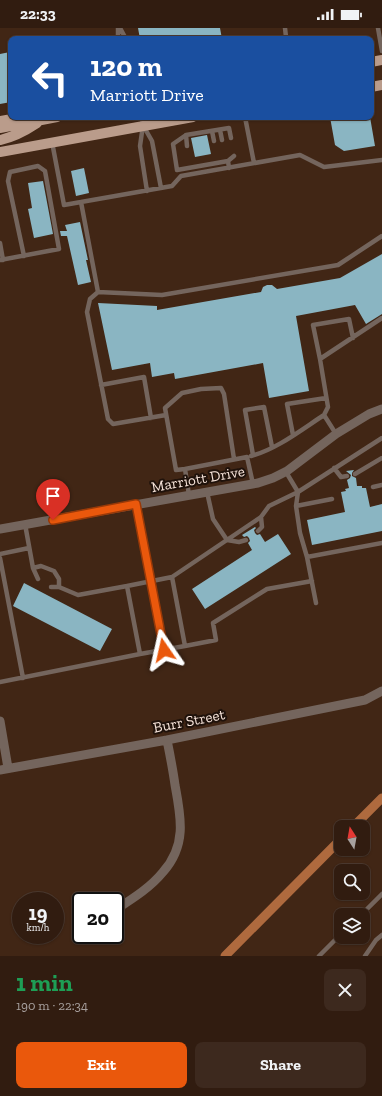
<!DOCTYPE html>
<html lang="en">
<head>
<meta charset="utf-8">
<style>
  :root { --surface:#311c10; --page:#3d291e; --text:#f1f3f6; --muted:#a8a19f; --line:#4c3a30; --accent:#ea580c }
  body { margin:0; font-family:"Zilla Slab",serif; background:var(--page); color:var(--text); height:100vh; display:flex; flex-direction:column; font-size:15px; white-space:nowrap }
  * { box-sizing:border-box; margin:0 }
  p { font-size:13px; color:var(--muted) }
  .icon { flex:none; width:22px; height:22px; fill:none; stroke:currentColor; stroke-width:2; stroke-linecap:round; stroke-linejoin:round }
  .map { position:relative; height:928px; overflow:hidden }
  .sheet { display:flex; flex-direction:column; background:var(--surface); flex:1 }
  .sheet>* { flex:none }
  .banner { position:absolute; left:8px; top:8px; width:366px; height:84px; border-radius:8px; box-shadow:0 1px 3px #0004,0 0 0 1px var(--line); background:#1a4fa0; color:#fff; overflow:hidden }
  .needle { width:26px; rotate:349deg }
  .tools { position:absolute; left:334px; top:792px; display:grid; gap:8px }
  .tools a { display:grid; place-items:center; width:36px; height:36px; border-radius:8px; background:var(--surface); box-shadow:0 1px 3px #0004,0 0 0 1px var(--line); font-size:20px }
  .speed { position:absolute; left:12px; top:864px; display:flex; gap:8px; font-size:20px; font-weight:700; text-align:center }
  .speed>* { display:grid; place-content:center; width:52px; height:52px; border-radius:50%; background:var(--surface); box-shadow:0 1px 3px #0004,0 0 0 1px var(--line); line-height:1 }
  .speed small { font-size:10px; font-weight:400 }
  .speed .limit { border:2px solid #111; border-radius:6px; background:#fff; color:#111 }
  .pin { position:absolute; display:grid; place-items:center; width:34px; height:34px; color:#fff; margin:-41px -17px; border-radius:50% 50% 50% 0; rotate:-45deg; box-shadow:0 0 4px #0007 }
  .pin .icon { rotate:45deg }
  .me { position:absolute; width:44px; margin:-22px; rotate:349deg; stroke-linejoin:round; filter:drop-shadow(0 0 3px #0008) }
  .turn { display:flex; align-items:center; gap:14px; height:84px; padding:0 16px; font-size:18px }
  .turn .icon { width:52px; height:52px; stroke-width:2.5 }
  .turn b { display:block; font-size:28px; line-height:34px }
  .round { display:grid; place-items:center; flex:none; width:42px; height:42px; border-radius:8px; background:var(--page) }
  .head { display:flex; align-items:center; justify-content:space-between; height:68px; padding:0 16px }
  h1 { font-size:24px; font-weight:700; line-height:30px; color:#1e9e55 }
  .cta { display:flex; gap:8px; margin-top:auto; padding:8px 16px }
  .cta a { flex:1; height:46px; border-radius:8px; background:var(--accent); color:#fff; font-size:16px; font-weight:700; line-height:46px; text-align:center }
  .cta a+a { background:var(--page); color:var(--text) }
  .status { display:flex; justify-content:space-between; align-items:center; height:28px; padding:0 20px; background:var(--surface); direction:ltr }
  .status svg { height:11px; fill:currentColor }
  .map>svg:first-child { display:block }
  .lines { fill:none; stroke-linecap:round; stroke-linejoin:round }
  .canal { stroke:#af6a3e; stroke-width:9 }
  .building { fill:#8ab5c2 }
  .service { stroke:#74655d; stroke-width:4.5 }
  .minor { stroke:#74655d; stroke-width:9 }
  .primary { stroke:#ba9c8b; stroke-width:10 }
  .route-casing { stroke:#983908; stroke-width:10 }
  .route { stroke:#ea580c; stroke-width:7 }
  .labels { text-anchor:middle; dominant-baseline:central; stroke-width:4; stroke-linejoin:round; paint-order:stroke }
  .street-label { font-size:15px; fill:#f7e4da; stroke:#1f120b }
</style>
</head>
<body>
<div class="status"><b>22:33</b><svg viewBox="0 0 49 12"><path d="M0 12V9h3v3zM5 12V6h3v6zM10 12V3h3v9zM15 12V0h3v12zM26 1h20v11H26zM47 4h2v5h-2z"/></svg></div>
<div class="map">
<svg width="382" height="928" viewBox="0 0 382 928">
  <rect width="100%" height="100%" fill="#412615"/>
  <g class="lines">
    <path class="canal" d="M353,799L382,770
      M225,928L341,811"/>
  </g>
  <path class="building" d="M138,0H220L222,11H140Z
    M10,24L11,28V74L0,76V26Z
    M330,89H370L375,118L344,123L335,117Z
    M207,107L211,126L195,129L191,110Z
    M84,140L89,165L76,168L71,143Z
    M43,153L53,206L34,210L28,181L32,180L28,155Z
    M80,194L88,232H86L91,254L78,257L67,208H61L60,203H67L65,197Z
    M382,226V286L366,296L355,277L296,288L309,363L269,370L263,335L175,351L174,345L152,349L150,335L112,342L98,275L157,278V282L261,264L263,259L267,257H272L277,261L340,250Z
    M354,442L352,445V448L356,450L357,458H362V460H366L370,479L382,476V503L312,517L307,492L345,484L341,464L346,463L345,461L349,460L347,452L350,450L351,447L346,443Z
    M255,499L256,500L254,502L255,505L257,507L260,506L265,514L278,506L291,526L205,581L192,561L252,522L248,515L250,513L249,510L247,508L244,509L242,507Z
    M24,555L112,601L100,623L13,578Z"/>
  <g class="lines">
    <path class="service" d="M120,0L126,11
      M378,0L382,23
      M118,11V0
      M278,11L286,9L285,0
      M142,89L143,97L140,118L147,163
      M245,89L254,135
      M144,99L152,113L161,160
      M220,102L222,112
      M212,103L214,113
      M186,107L187,118
      M52,114L64,177L172,158L181,148L300,127L324,139L382,132
      M228,133L234,128
      M229,140L228,133L177,142L173,116L186,107L229,100L231,110
      M81,174L98,264L162,267L338,237L382,208
      M0,215L3,232
      M0,232L59,221L45,143L38,138L10,144L8,153L24,228
      M98,264L90,271L87,284L108,391L113,396L166,387
      M320,331L313,297L349,291L353,310
      M101,357L144,349L151,390
      M336,406L324,387L328,379L320,331L382,290
      M293,407L287,376L326,370
      M253,427L245,382L264,379L272,419
      M251,428C277,421 301,402 324,387
      M334,440L341,449L347,448
      M185,441L247,429L253,456
      M286,444L298,464L382,410
      M355,446L382,430
      M373,459L382,457
      M207,464L213,491L227,512L239,514L246,512
      M298,464L296,478L300,505L307,529L316,575
      M189,467L185,441L176,442L165,380L182,365L201,361L221,360L224,366L234,431
      M136,477L165,622
      M296,478L332,471
      M258,503L262,499L261,489
      M0,526L29,520
      M307,529L382,515
      M0,530L23,650
      M33,540L38,551
      M172,549L261,489L269,478L298,464
      M127,558L172,549L185,618L216,612L213,595L267,561L312,553
      M51,559H59
      M140,626L185,618
      M0,654L140,626L127,558L78,567L59,559V551L54,543L41,538L33,540L25,496
      M361,887L382,866
      M319,928L341,906
      M365,928L376,912L382,907"/>
    <path class="minor" d="M0,501L258,455L273,450L287,443L336,406L369,386L382,381
      M0,693L8,740
      M0,742L167,712L365,672L382,663
      M115,882C132,871 150,860 163,844C187,817 181,789 175,757C173,742 170,727 167,712"/>
    <path class="primary" d="M371,34L382,32
      M371,59L382,57
      M0,93L12,91H22
      M0,100L57,89
      M0,112C14,109 25,103 37,95
      M0,124L193,89"/>
  </g>
  <g class="lines">
    <g class="route-casing">
      <path id="route" d="M53,492L136,476L164,622"/>
    </g>
    <use href="#route" class="route"/>
  </g>
  <g class="labels">
    <g class="street-label">
      <text transform="translate(198 451) rotate(-10)">Marriott Drive</text>
      <text transform="translate(189 693) rotate(-11)">Burr Street</text>
    </g>
  </g>
</svg>
<div class="tools">
<a><svg class="needle" viewBox="-14 -14 28 28"><path d="M0-13l5 13h-10z" fill="#e53935"/><path d="M0 13l5-13h-10z" fill="#a8a19f"/></svg></a>
<a><svg class="icon" aria-label="search" viewBox="0 0 24 24"><circle cx="10" cy="10" r="6"/><path d="M15 15l6 6"/></svg></a>
<a><svg class="icon" aria-label="layers" viewBox="0 0 24 24"><path d="M12 4l9 5-9 5-9-5zM3 14l9 5 9-5"/></svg></a>
</div>
<div class="speed"><div>19<small>km/h</small></div><div class="limit">20</div></div>
<div class="pin" style="left:53px;top:492px;background:#d93025"><svg class="icon" aria-label="arrive" viewBox="0 0 24 24"><path d="M6 21V4h12l-3 4 3 4H6"/></svg></div>
<svg class="me" style="left:164px;top:622px" viewBox="-20 -20 40 40"><path d="M0-17L14 15 0 8-14 15z" fill="#ea580c" stroke="#fff" stroke-width="4"/></svg>
<div class="banner">
<div class="turn"><svg class="icon" aria-label="left" viewBox="0 0 24 24"><path d="M17 20v-9H6M10 6l-5 5 5 5"/></svg><div><b>120 m</b>Marriott Drive</div></div>
</div>
</div>
<section class="sheet">
<div class="head"><div><h1>1 min</h1><p>190 m · 22:34</p></div><a class="round"><svg class="icon" aria-label="close" viewBox="0 0 24 24"><path d="M6 6l12 12M18 6L6 18"/></svg></a></div>
<div class="cta"><a>Exit</a><a>Share</a></div>
</section>
</body>
</html>
